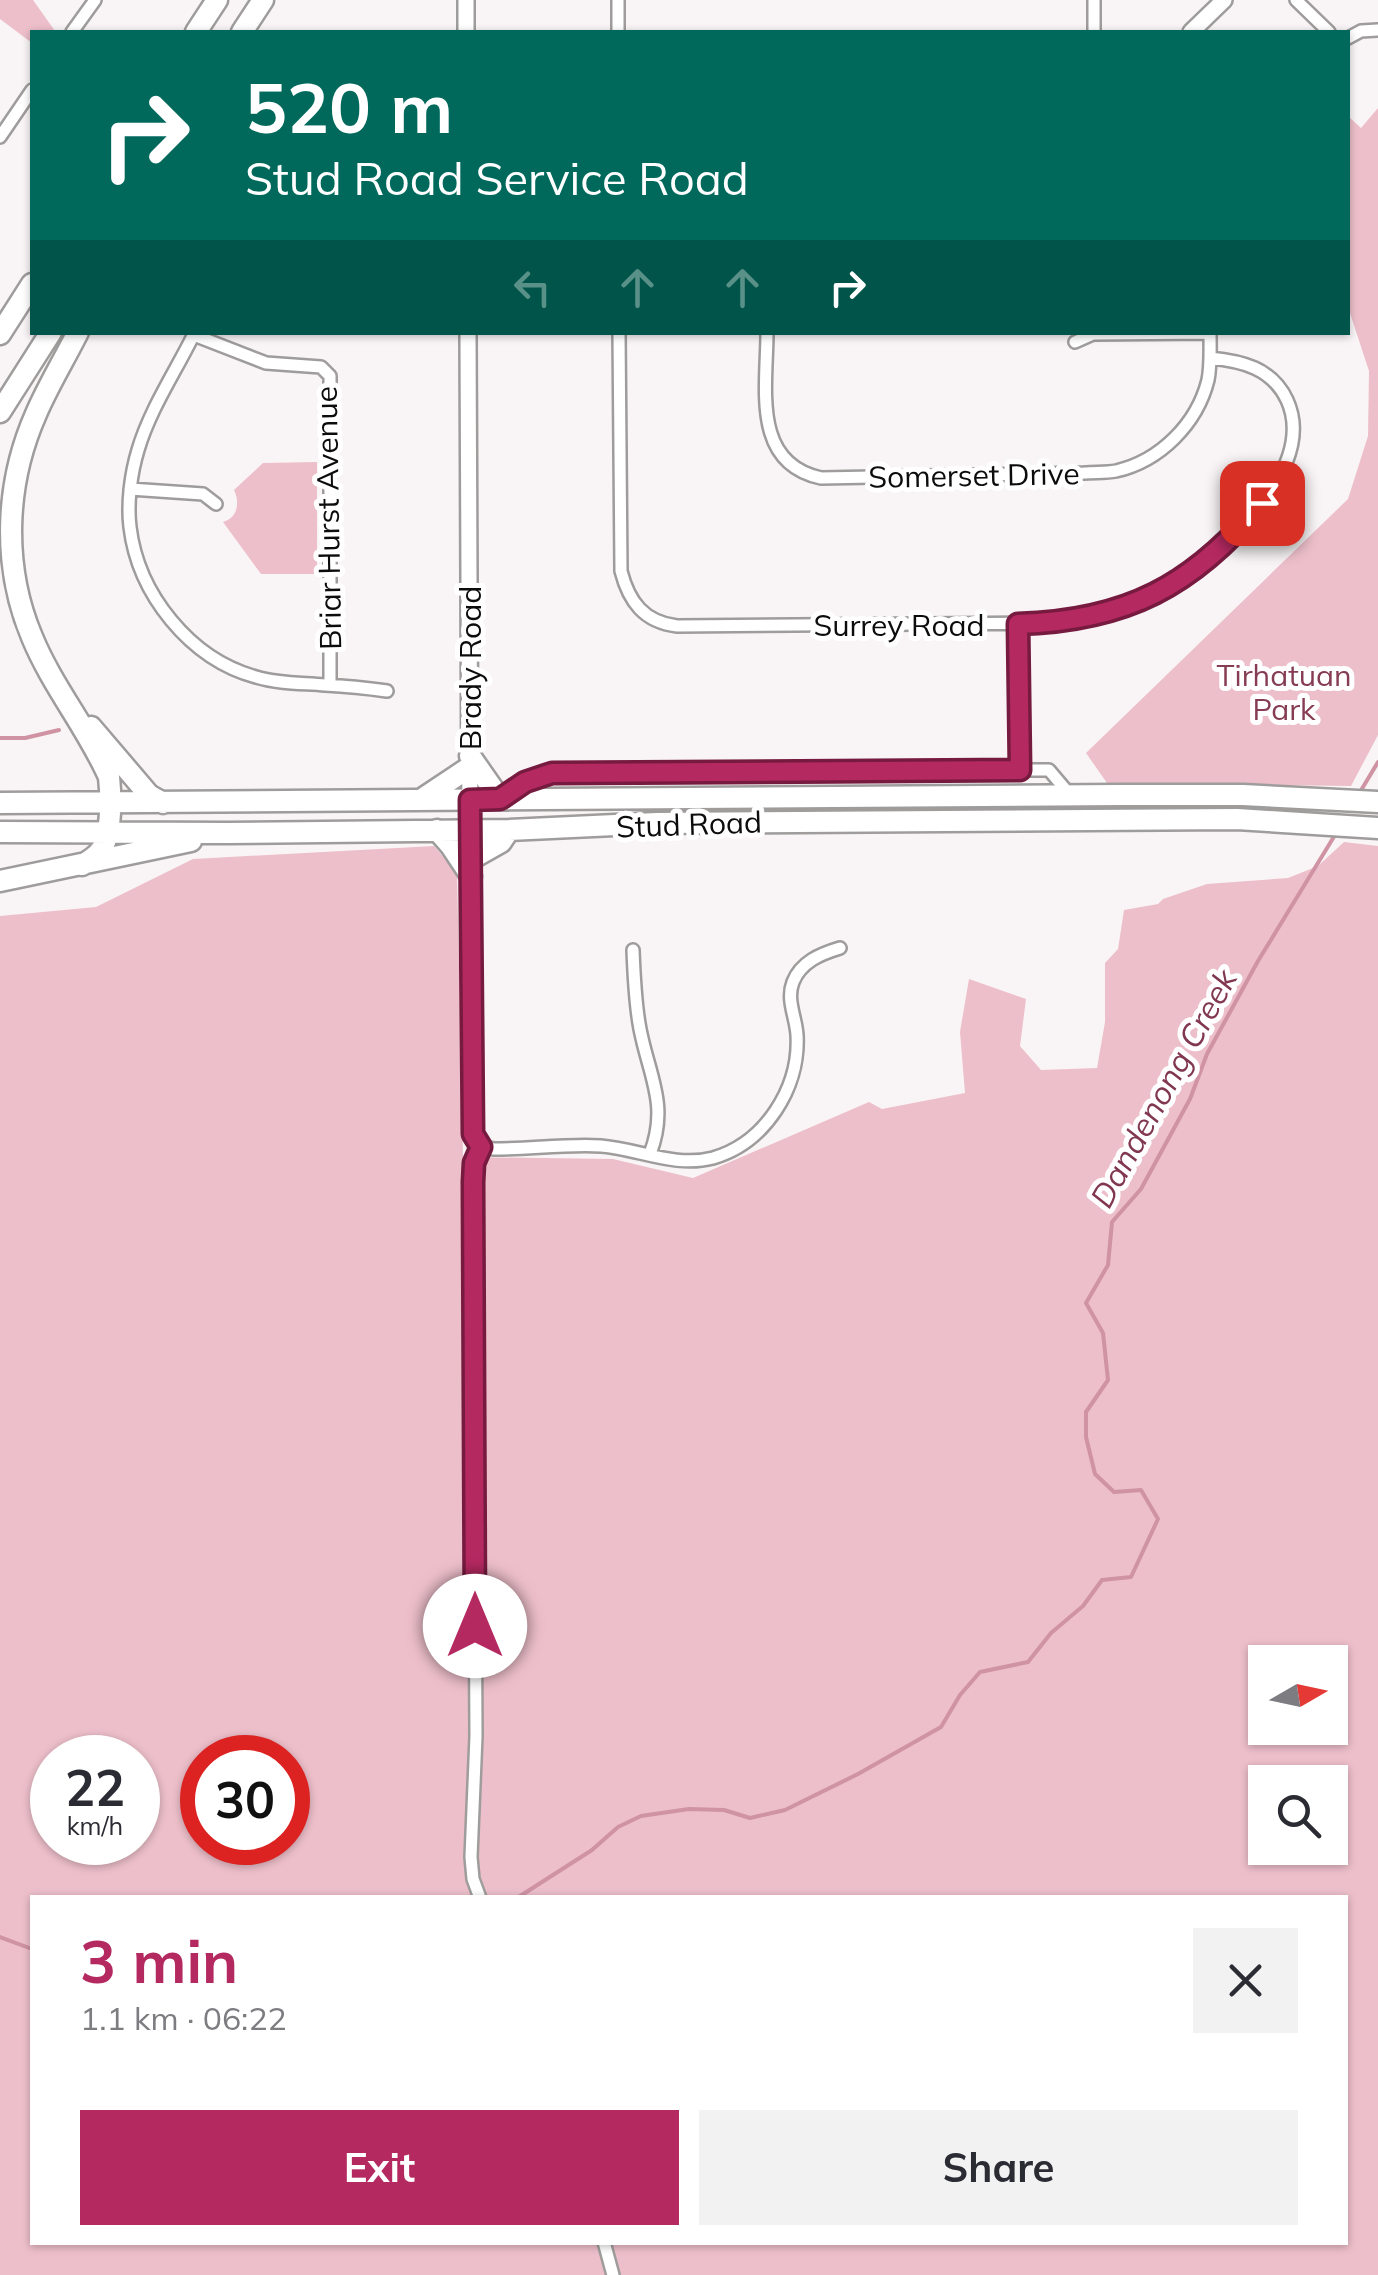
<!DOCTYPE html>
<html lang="en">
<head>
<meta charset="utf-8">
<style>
  :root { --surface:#fff; --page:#f2f2f3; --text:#2b2b33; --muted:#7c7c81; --accent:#b52961 }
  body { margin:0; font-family:Mulish,sans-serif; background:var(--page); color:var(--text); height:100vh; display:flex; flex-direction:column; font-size:38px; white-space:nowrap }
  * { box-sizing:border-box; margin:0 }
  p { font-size:32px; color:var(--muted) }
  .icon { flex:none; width:55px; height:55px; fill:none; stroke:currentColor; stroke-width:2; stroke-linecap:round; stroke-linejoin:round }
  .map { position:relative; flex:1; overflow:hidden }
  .side { position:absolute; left:30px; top:1895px; width:1318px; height:350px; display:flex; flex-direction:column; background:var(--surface); border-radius:0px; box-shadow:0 2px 8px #0004 }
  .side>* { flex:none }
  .top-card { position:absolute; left:30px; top:30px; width:1320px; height:305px; border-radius:0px; box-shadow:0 2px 8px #0004; background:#00695c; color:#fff; overflow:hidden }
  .needle { width:65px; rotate:81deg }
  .controls { position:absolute; left:1248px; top:1645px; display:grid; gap:20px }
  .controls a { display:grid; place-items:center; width:100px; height:100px; border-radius:0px; background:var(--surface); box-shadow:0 2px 8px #0004; font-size:50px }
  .speed { position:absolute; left:30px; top:1735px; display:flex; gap:20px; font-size:50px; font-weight:700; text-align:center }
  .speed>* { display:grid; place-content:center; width:130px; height:130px; border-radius:50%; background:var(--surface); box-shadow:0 2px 8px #0004; line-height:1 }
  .speed small { font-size:25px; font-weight:400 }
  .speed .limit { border:15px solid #d22; background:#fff; color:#111 }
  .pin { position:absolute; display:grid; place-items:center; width:85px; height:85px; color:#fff; margin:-42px; border-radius:20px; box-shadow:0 5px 15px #0006 }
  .me { position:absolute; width:110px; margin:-55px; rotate:0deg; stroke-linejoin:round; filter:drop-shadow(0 0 8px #0008) }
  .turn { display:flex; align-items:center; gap:35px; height:210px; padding:0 50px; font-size:45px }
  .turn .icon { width:130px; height:130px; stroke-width:2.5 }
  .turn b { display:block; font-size:70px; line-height:85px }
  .lanes { display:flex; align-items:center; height:95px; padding:0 50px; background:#0003; justify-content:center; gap:50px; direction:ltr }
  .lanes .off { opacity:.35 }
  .round { display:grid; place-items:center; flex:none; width:105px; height:105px; border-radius:0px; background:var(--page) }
  .headline { display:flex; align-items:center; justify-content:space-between; height:170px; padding:0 50px }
  h1 { font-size:60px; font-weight:700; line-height:75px; color:var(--accent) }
  .action { display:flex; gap:20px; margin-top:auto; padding:20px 50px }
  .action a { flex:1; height:115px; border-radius:0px; background:var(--accent); color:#fff; font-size:40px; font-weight:700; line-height:115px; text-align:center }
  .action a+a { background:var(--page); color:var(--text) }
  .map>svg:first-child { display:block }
  .green { fill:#edbfca; fill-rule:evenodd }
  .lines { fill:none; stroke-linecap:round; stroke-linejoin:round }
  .stream { stroke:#cf93a3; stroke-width:4 }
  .street-casing { stroke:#9f9c9c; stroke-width:16 }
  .secondary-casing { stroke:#9f9c9c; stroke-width:20 }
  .highway-casing { stroke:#9f9c9c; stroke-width:25 }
  .street { stroke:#fff; stroke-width:11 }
  .secondary { stroke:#fff; stroke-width:15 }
  .highway { stroke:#fff; stroke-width:20 }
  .route-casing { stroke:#761b3f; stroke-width:25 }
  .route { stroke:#b52961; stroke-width:18 }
  .labels { text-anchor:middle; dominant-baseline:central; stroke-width:10; stroke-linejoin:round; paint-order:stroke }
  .street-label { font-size:30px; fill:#0d0c0c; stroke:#fff }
  .park-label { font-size:30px; fill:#863c53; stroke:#fff }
  .water-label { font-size:32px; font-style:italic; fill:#81374f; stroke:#fff }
</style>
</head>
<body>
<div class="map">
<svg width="1378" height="2275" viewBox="0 0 1378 2275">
  <rect width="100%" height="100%" fill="#f9f5f6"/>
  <path class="green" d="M0,0H33L55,31L32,32V43L0,19Z
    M1378,108V735L1351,786L1107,783L1086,753L1348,499L1368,436L1369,371L1348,307V116L1361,128Z
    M317,462V574H261L223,522C238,518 240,502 234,490L263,463Z
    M1344,842L1378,846V2275H0V916L96,907L193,859L434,846L457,873L463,1157L613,1159L693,1178L869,1102L882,1109L965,1093L960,1032L969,979L1026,999L1020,1046L1041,1070L1097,1068L1105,1022V963L1118,949L1124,910L1158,904L1163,899L1207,884L1288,878L1318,866ZM1265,1662H1330V1728H1265ZM52,1758H138V1842H52ZM202,1758H288V1842H202ZM1265,1782H1330V1848H1265ZM32,1898H1345V2242H32Z"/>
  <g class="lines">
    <path class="stream" d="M0,738H25L59,730
      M1360,792L1378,762
      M517,1898L592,1850L618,1827L641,1816L689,1809L724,1810L750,1818L785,1810L858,1774L941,1727L960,1695L980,1672L1028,1662L1051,1633L1083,1606L1102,1580L1131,1577L1158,1519L1141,1490L1114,1492L1095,1474L1086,1437V1412L1108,1380L1103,1333L1086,1303L1108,1265L1112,1222L1141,1189L1190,1099L1207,1054L1258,961L1335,835
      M0,1937L32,1949"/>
    <g class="street-casing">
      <path id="street" d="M618,0V32
        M1094,0V32
        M1296,0L1329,32
        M72,32L95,0
        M1348,38L1361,31L1378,30
        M0,137L32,90
        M195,332C176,371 150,409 138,450C131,473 127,503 130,527C138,594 190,659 256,677C279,684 302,683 325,685C346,686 366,688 387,691
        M619,332L621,571C629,602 644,622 677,626L1044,623C1092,619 1141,606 1181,579C1230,546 1317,465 1287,400C1272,368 1242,361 1210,358
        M767,332C767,387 751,463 821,478L1084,473C1095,472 1106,473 1116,471C1160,461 1197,424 1208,380C1211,365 1210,348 1210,332
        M194,335L266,363L321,367L330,376V685
        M1075,342L1093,334L1210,333
        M130,489L203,494L216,504
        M1018,624L1020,770
        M503,797L525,782L553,773L1020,770H1049L1071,796
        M470,830L473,1135L481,1147
        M633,950C634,976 635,1003 640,1029C649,1076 669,1105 650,1154
        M481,1147L494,1149C530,1149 566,1144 601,1146C639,1149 675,1168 713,1158C765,1143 800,1088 797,1035C796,1017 786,1000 793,982C801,962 820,954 840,948
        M480,1898L473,1879L471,1857L476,1736L473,1182L474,1159L481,1147
        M604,2242L613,2275"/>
    </g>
    <g class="secondary-casing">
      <path id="secondary" d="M466,0V32
        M1191,32L1224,0
        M468,332L470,830"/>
    </g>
    <g class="highway-casing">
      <path id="highway" d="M196,32L217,0
        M242,32L263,0
        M78,332C64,360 48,386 36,414C5,484 2,566 32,637C52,686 88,729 109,777C111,796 112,834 101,850C96,857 89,861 82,865
        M0,334L32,284
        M0,412L51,332
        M91,727L149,795L163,803
        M470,756L500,799
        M422,799L470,767
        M0,803L1119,795H1243L1378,802
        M437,830L451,846L471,876
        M0,832L228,833L509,830L657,823L1237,819L1378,828
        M471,859L501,842L509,830
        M0,881L191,841"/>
    </g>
    <use href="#street" class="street"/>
    <use href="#secondary" class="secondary"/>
    <use href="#highway" class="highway"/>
  </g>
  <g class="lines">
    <g class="route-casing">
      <path id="route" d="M475,1626L473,1182L474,1163L481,1147L473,1134L470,800L500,799L525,782L552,773L1020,770L1018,624C1126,621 1193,586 1262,503"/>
    </g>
    <use href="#route" class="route"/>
  </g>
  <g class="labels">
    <g class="street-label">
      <text transform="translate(974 475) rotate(-1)">Somerset Drive</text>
      <text transform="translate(328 518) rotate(-91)">Briar Hurst Avenue</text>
      <text x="899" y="625">Surrey Road</text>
      <text transform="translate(470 668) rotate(-90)">Brady Road</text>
      <text transform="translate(689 824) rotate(-2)">Stud Road</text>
    </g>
    <g class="park-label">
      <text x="1284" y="675">Tirhatuan<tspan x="1284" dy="34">Park</tspan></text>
    </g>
    <g class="water-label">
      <text transform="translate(1163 1088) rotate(-61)">Dandenong Creek</text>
    </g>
  </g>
</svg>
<div class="controls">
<a><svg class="needle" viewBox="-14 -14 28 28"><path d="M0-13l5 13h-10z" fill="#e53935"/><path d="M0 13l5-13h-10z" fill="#7c7c81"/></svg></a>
<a><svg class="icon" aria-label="search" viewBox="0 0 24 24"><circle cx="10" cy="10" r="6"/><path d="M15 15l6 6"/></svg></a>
</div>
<div class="speed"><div>22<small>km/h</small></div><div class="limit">30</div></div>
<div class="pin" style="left:1262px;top:503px;background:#d93025"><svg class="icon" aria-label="arrive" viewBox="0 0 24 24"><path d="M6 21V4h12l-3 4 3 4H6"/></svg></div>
<svg class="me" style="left:475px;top:1626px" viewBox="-20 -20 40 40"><circle r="19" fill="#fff"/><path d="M0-13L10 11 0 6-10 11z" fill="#b52961"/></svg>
<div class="top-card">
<div class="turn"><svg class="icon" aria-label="right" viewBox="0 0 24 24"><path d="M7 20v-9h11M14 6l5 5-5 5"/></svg><div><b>520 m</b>Stud Road Service Road</div></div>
<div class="lanes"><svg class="icon off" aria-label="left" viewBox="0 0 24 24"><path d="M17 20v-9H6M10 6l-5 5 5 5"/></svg><svg class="icon off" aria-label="ahead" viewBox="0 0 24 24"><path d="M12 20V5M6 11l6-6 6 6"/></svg><svg class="icon off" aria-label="ahead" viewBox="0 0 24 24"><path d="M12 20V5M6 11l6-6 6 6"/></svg><svg class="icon" aria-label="right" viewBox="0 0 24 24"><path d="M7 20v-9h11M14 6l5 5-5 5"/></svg></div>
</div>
<section class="side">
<div class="headline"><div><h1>3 min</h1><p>1.1 km · 06:22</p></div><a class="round"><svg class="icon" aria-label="close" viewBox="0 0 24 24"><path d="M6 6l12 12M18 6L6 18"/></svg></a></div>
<div class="action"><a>Exit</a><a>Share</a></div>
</section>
</div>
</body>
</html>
